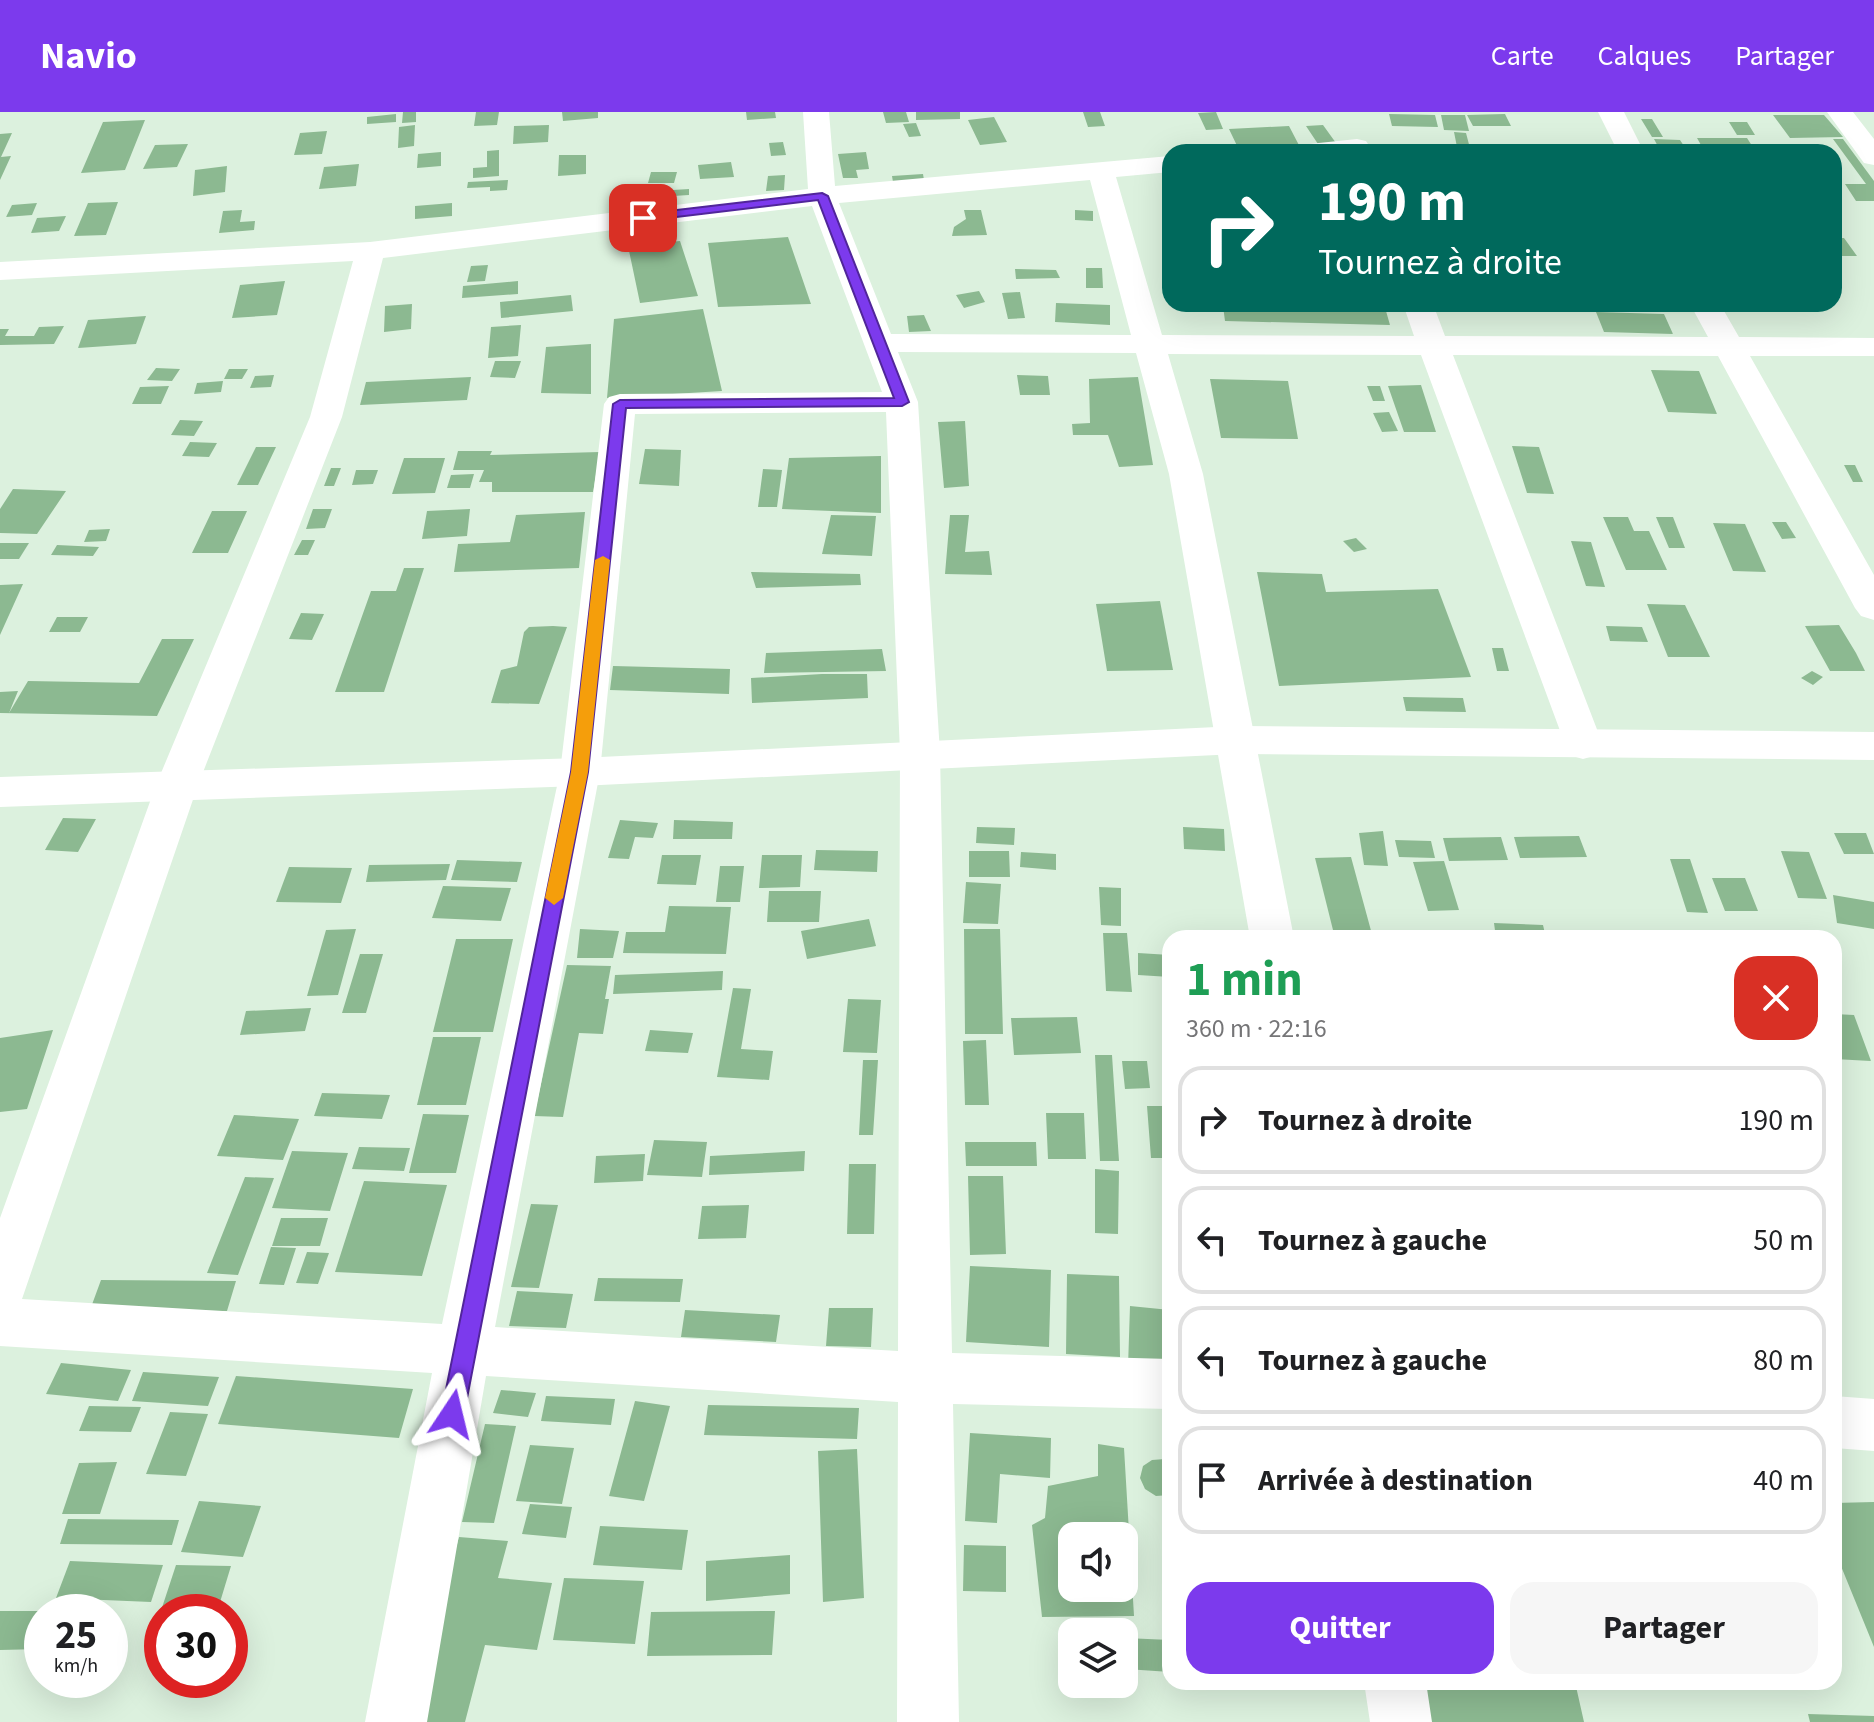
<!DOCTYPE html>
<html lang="fr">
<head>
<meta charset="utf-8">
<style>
  :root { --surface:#fff; --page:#f6f6f6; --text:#202124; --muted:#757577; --line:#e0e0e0; --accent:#7c3aed }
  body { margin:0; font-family:"Source Sans 3",sans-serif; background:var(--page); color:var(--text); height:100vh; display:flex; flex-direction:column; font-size:30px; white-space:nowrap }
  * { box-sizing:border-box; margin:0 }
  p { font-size:26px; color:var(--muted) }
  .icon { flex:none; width:44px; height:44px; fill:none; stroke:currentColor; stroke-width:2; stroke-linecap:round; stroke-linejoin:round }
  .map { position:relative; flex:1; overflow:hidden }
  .details { position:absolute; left:1162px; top:818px; width:680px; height:760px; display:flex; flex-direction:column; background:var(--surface); border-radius:24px; box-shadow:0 8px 32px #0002 }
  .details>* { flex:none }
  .top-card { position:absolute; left:1162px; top:32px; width:680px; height:168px; border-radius:24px; box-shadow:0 8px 32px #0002; background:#00695c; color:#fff; overflow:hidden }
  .buttons { position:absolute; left:1058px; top:1410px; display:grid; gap:16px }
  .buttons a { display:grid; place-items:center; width:80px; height:80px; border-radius:16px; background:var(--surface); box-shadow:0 8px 32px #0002; font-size:40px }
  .speed { position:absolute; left:24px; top:1482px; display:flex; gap:16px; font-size:40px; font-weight:700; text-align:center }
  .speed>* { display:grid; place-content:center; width:104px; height:104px; border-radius:50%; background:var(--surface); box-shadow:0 8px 32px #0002; line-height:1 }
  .speed small { font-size:20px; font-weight:400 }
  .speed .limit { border:12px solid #d22; background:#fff; color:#111 }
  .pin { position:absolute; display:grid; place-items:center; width:68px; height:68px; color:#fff; margin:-34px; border-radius:16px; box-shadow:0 4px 12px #0006 }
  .me { position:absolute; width:88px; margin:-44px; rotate:10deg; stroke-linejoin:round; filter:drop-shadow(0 0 6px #0008) }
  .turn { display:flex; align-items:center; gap:28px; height:168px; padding:0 24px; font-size:36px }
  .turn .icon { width:104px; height:104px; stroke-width:2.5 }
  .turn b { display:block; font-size:56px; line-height:68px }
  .round { display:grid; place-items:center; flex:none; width:84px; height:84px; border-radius:24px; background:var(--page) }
  .head { display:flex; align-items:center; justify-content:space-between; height:136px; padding:0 24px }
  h1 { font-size:48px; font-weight:700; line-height:60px; color:#1e9e55 }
  .primary-button { display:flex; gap:16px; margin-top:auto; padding:16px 24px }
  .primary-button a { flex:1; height:92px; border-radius:24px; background:var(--accent); color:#fff; font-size:32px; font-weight:700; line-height:92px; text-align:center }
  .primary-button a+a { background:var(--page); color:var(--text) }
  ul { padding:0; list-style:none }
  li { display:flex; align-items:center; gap:24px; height:108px; margin:0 16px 12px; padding:0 8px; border:4px solid var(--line); border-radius:24px }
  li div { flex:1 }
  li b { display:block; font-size:30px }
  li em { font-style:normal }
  header { display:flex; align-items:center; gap:48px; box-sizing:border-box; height:112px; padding:0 40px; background:var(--accent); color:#fff }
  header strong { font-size:38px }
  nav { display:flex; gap:44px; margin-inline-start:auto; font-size:28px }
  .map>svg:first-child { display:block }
  .building { fill:#8cb991; fill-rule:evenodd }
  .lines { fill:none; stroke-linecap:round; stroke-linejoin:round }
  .street { fill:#fff; fill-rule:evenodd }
  .secondary { fill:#fff; fill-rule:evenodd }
  .route { fill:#7c3aed; stroke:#51269a; stroke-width:2 }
  .slow { fill:#f59e0b }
</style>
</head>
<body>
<header>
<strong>Navio</strong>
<nav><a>Carte</a><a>Calques</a><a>Partager</a></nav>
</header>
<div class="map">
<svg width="1874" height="1610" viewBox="0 0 1874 1610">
  <rect width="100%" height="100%" fill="#dcf1de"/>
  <path class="building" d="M403,0H416V10L402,11Z
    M476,0H499L497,13L474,14Z
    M562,0H598V6L563,9Z
    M746,0H775L776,6L747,8Z
    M883,0H906L909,10L886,11Z
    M916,0H960V7L916,8Z
    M1083,0H1100L1105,14L1088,15Z
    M1216,0L1223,17L1206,18L1198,1Z
    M396,2V10L367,12V5Z
    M1389,2L1435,3L1438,15L1392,14Z
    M1505,2L1511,14H1473L1467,3Z
    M1441,3H1465L1469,19L1444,18Z
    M1773,3H1824L1843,25L1790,26Z
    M994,5L1007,30L980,33L968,8Z
    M1641,7H1652L1663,25H1652Z
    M145,8L125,58L81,61L103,10Z
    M1729,10H1747L1755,23H1737Z
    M916,11L921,24L909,25L903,12Z
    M415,13L414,34L398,36L399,15Z
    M549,13L548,30L513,32L514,14Z
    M1323,13L1336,31L1318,32L1306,14Z
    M1289,14L1302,39L1240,40L1229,17Z
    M327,19L322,42L294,43L300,21Z
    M1454,20L1466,21L1471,40H1458Z
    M12,21L1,45L11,44L0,68V22Z
    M1697,26H1747L1756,40H1705Z
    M1654,27L1680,28L1688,40H1661Z
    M1833,27H1843L1874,69V89H1856L1845,72H1866Z
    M783,30L786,43L771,44L769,31Z
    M188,32L177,55L143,57L155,33Z
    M1477,33L1510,34L1513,40H1480Z
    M499,38V64L473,66V56L487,55V39Z
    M441,40V54L417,56L418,42Z
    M866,40L869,57L856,58L858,66H843L838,42Z
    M559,43H586V62L558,64Z
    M731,50L734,65L700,67L698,53Z
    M359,52L356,74L319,77L324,55Z
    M227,54L225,80L193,84L195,58Z
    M651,60H677L674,71H648Z
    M923,62L924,68L893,70L892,64Z
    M785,63L784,78L766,79L768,64Z
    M508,68L507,78L490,79V75L467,76L468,70Z
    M689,77V83L641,86V80Z
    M118,90L106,123L74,124L88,91Z
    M37,91L32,103L6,105L12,93Z
    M452,91V104L415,107V94Z
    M242,98L240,110L255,109L254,118L219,121L223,99Z
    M964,98H981L987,123L952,124L954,115L966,107Z
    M1075,98L1093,99V109L1075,108Z
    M66,104L59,119L31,121L37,106Z
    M788,125L811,192L718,195L708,131Z
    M1834,126H1844L1857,144H1834Z
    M680,129L698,184L640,191L628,134Z
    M488,153L485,169L467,170L471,154Z
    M1086,156H1102L1103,176H1086Z
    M1015,157L1056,158L1060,166L1016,167Z
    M285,169L277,203L232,206L240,173Z
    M518,169V182L462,186L463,174Z
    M979,179L985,190L964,196L956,183Z
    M1020,180L1025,206L1008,207L1002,181Z
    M571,183L573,199L501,206L500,190Z
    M1056,191L1110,193V213L1055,210Z
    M412,192L411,217L384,220L385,194Z
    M1291,192L1366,197L1365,192H1384L1390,213L1225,209L1223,194L1291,195Z
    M703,197L722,279L607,286L614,207Z
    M1596,200L1664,202L1673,222L1604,220Z
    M924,203L931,219L909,220L907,204Z
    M146,204L136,232L78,236L88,208Z
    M521,213L518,244L488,246L491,215Z
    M64,214L54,232L0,233V217H9L5,224H34L39,215Z
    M591,232V282L541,281L546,235Z
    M495,249H521L515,266L490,265Z
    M156,256L180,257L172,269L147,268Z
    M229,257H248L242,267H224Z
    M1651,258L1699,259L1717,302L1668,300Z
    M274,263L271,275L250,276L255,264Z
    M1017,263L1048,264L1050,283H1020Z
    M471,265L467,288L360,293L366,270Z
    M1138,265L1153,353L1119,355L1108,323H1073L1072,312L1090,311L1089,267Z
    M1210,267L1288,269L1298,327L1221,326Z
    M223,269L221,280L194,282L197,271Z
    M1421,273L1436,320H1404L1388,274Z
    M169,274L161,292H132L140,275Z
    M1367,274H1380L1385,289H1373Z
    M1389,300L1398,319L1382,320L1373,301Z
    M180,308L203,309L194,324L171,323Z
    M965,309L969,374L944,376L938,310Z
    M190,330L217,331L209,345L182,344Z
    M1512,334L1539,335L1554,382L1527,381Z
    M256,335H276L258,373H237Z
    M645,337L681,338L679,374L639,372Z
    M458,339H492L490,343L600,340L593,380H492V370H479L484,358H453Z
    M881,344V401L782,397L789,346Z
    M404,346H445L435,381L392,382Z
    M1844,353H1855L1863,370H1853Z
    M331,356H341L334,374H324Z
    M763,357L782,358L777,395H758Z
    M356,358H378L373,372L352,373Z
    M474,362L470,376H447L451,363Z
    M13,377L66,379L37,422L0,421V397Z
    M313,397H332L325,416L306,417Z
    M470,397L467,424L422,427L427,399Z
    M212,399H247L228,441H192Z
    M585,400L579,456L454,460L458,432L510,430L516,403Z
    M831,403L876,404L872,444L822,442Z
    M950,403H969L965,440L989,439L992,463L945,462Z
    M1603,405H1628L1634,419H1649L1667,458H1626Z
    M1656,405H1673L1685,436H1669Z
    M1772,410H1786L1796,426L1782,427Z
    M1713,411L1745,412L1766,460L1733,459Z
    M110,417L106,429L84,430L89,418Z
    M1356,426L1367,437L1354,440L1343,429Z
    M302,428H315L308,443H294Z
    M1571,429L1591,430L1605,475L1586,474Z
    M0,431H29L19,447H0Z
    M57,433L99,435L93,444L51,443Z
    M404,456H424L384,580H335L371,479H396Z
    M751,460L860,462L861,473L756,476Z
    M1257,460L1322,462L1326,480L1438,477L1471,565L1279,574Z
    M23,472L0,523V473Z
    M1160,489L1173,558L1107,559L1096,492Z
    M1647,492L1685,493L1710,545H1668Z
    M301,501L324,502L312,528L289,527Z
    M57,505H88L80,520H49Z
    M1839,513L1856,541L1865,559H1830L1805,514Z
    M553,514L567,515L539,592L491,591L501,558L517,554L524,520L529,515Z
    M1606,514L1642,515L1648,530L1610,529Z
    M162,527H194L157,604L0,601V580L18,579L9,601L28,569L139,571Z
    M1492,536H1503L1509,559H1497Z
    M882,537L886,559L764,561L766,541Z
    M613,554L730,557L729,582L610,578Z
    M1812,559L1823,565L1813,573L1801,566Z
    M822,562H867L868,586L752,591L751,566Z
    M1403,585L1463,586L1466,600L1406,599Z
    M63,706L96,707L78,740L45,738Z
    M620,708L658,711L653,726L635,725L629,747L608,746Z
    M674,708L733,710L732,727H673Z
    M977,715L1015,716L1014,733L976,731Z
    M1183,715L1224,717L1225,739L1184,737Z
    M1383,719L1388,754L1364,753L1359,721Z
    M1834,721H1866L1874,742H1844Z
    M1579,724L1587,745L1520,746L1514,725Z
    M1501,725L1508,748L1449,749L1443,726Z
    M1395,728L1431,729L1435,746L1399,745Z
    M816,738L878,739L877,760L814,758Z
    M969,739H1009L1010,765H969Z
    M1781,739L1809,740L1827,787L1798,786Z
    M1021,740L1056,742V758L1020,755Z
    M662,743H701L696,773L657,772Z
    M762,743H802L800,775L759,776Z
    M1351,745L1373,826H1335L1315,746Z
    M1670,747H1690L1708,801L1687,800Z
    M457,748L522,750L517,770L451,768Z
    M1444,749L1459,798L1428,799L1413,750Z
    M450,752L446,768L366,770L369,753Z
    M720,754H744L740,790H716Z
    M289,755L352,756L341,791L276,790Z
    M1712,766H1745L1758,799H1725Z
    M966,770L1001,772L998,812L963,811Z
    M443,774L511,776L501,809L432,806Z
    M1099,775L1121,776V814L1101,813Z
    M769,779H821L819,810H767Z
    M1833,783L1874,790V817L1837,811Z
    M669,794L731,795L726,842L623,841L626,820H665Z
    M869,807L876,834L807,847L801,819Z
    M1494,811L1543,813L1546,826H1496Z
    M356,817L338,883L307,884L326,818Z
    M580,817L619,819L613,846H577Z
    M964,817H1000L1003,922H965Z
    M1103,821H1127L1132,880L1106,879Z
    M456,827H513L493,920H433Z
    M1138,841L1170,843V865L1138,863Z
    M360,842H383L366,901H342Z
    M567,853L611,854L605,887H609L603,922L579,921L563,1005L534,1004Z
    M723,859L722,878L613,882L615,863Z
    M733,876L751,877L741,937L773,939L769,968L717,965Z
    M848,887L881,888L877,941L843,940Z
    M311,896L305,919L240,923L246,899Z
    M1834,902L1854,903L1871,949L1834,947Z
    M1077,905L1081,941L1014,943L1011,906Z
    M53,918L27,997L0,1000V926Z
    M650,918L693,921L688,941L645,939Z
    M433,925H481L466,993H417Z
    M986,928L989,993H965L963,929Z
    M1095,943H1112L1119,1049H1100Z
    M863,948H878L873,1023H859Z
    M1122,949H1147L1150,976L1125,977Z
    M322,981L390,983L382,1007L314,1004Z
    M1147,994H1170V1046H1151Z
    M1046,1001H1084L1086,1047H1048Z
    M423,1002L469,1003L456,1061H409Z
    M234,1003L299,1007L283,1048L217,1044Z
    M654,1028L707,1030L702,1065L647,1063Z
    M965,1030H1036L1037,1054H966Z
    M359,1035L410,1036L404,1059L352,1057Z
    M292,1039L348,1041L330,1099L272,1096Z
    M805,1039L804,1059L709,1063L710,1044Z
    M645,1042L643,1069L594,1071L596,1044Z
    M849,1052H876L874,1122H847Z
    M1095,1057L1119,1059L1118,1122L1095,1121Z
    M968,1064H1003L1006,1142L970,1143Z
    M245,1065L274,1066L238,1163L207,1161Z
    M364,1069L447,1073L422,1164L335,1160Z
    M531,1092L558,1093L539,1176L511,1175Z
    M749,1093L746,1126L698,1127L702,1094Z
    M281,1106H328L320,1134H272Z
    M271,1135L296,1136L284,1173L259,1172Z
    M307,1140L329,1141L318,1172L296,1171Z
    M970,1154L1051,1158L1049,1235L966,1230Z
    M1067,1162L1119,1164L1120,1245L1066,1242Z
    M598,1166L683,1167L680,1190L594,1189Z
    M101,1168L236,1169L227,1199L90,1198Z
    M517,1179L573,1182L566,1216L509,1214Z
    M1130,1194L1170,1198V1259L1128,1255Z
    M829,1196H873L871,1235L826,1234Z
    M685,1198L780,1203L776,1230L681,1225Z
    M61,1251L131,1258L118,1289L46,1282Z
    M143,1260L219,1265L208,1294L132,1289Z
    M236,1264L413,1277L399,1326L218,1312Z
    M501,1278L536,1281L528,1305L493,1301Z
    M546,1284L615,1287L611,1313L541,1309Z
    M635,1289L670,1294L644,1389L609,1384Z
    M708,1293L859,1296L857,1327L704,1323Z
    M89,1294L141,1295L131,1320L79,1319Z
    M170,1300L208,1302L186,1364L146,1362Z
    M485,1312L516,1314L494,1411L462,1410Z
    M970,1321L1051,1326L1050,1366L1000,1362L997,1411L965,1409Z
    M1098,1332L1124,1336L1134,1504L1042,1505L1032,1413L1045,1406L1048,1374L1098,1364ZM1072,1424H1124V1476H1072Z
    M530,1333L574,1336L562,1392L516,1389Z
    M857,1337L864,1486L823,1490L818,1339Z
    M1165,1347L1170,1351V1383L1156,1384L1145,1377L1140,1366L1143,1354L1152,1348Z
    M117,1350L100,1402H62L79,1351Z
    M199,1389L261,1394L243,1445L181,1440Z
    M1874,1390V1535L1834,1437V1391Z
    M530,1392L572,1395L566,1426L522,1422Z
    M68,1407L179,1408L172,1433L60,1432Z
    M600,1414L688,1418L682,1458L593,1453Z
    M459,1425L508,1429L498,1466L552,1471L537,1538L485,1533L465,1610H408Z
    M964,1433L1006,1434V1480L963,1479Z
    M790,1443V1482L706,1489V1449Z
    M70,1449L163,1453L151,1490L56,1486Z
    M176,1453L231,1454L217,1500H162V1523H153Z
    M564,1466L644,1469L635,1532L553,1528Z
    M0,1499H42V1537L0,1538Z
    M775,1499L772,1543L647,1544L651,1500Z
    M1125,1526L1170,1528V1560L1126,1557Z
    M1421,1570H1575L1584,1610H1428Z
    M1808,1602L1874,1604V1610H1810Z"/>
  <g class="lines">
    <path class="street" d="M803,0H829L835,74L1170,44V60L1116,65L1162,223L1414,224L1403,192H1433L1445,224L1708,225L1690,192H1720L1739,225L1874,226V244H1750L1874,463V508L1861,504L1855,496L1718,244L1453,243L1603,633L1597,643L1583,647L1569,643L1421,243L1168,242L1203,362L1294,826H1250L1169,362L1136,241L898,240L918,290L940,641L952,1241L1170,1247V1297L953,1292L959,1610H897L898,1290L486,1264L427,1610H365L432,1261L0,1234V1106L156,673L310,305L353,149L0,168V150L370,130L808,77ZM1090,68L1131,223L891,222L839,91ZM812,94L882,280L620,282L609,285L604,292L560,660L442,1212L22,1187L198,673L342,305L383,146ZM886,300L900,641L898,1239L495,1215L600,660L635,302Z
      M1598,0H1624L1644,40H1618Z
      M1827,0H1853L1874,27V53L1864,51Z
      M1357,27L1366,29L1370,35L1367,40H1286L1290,34Z
      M1834,1284L1874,1287V1339L1834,1336Z
      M1364,1570H1426L1432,1610H1370Z"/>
    <path class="secondary" d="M1237,614L1874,620V648L1237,642L580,674L0,695V665L580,646Z"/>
  </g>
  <path class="route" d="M822,81L828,84L909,290L902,294L626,296L588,660L464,1302L460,1309L452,1313L444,1309L441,1302L571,660L613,292L620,288L894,286L818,88L643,109L637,106L643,102Z"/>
  <path class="slow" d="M603,444L610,448L588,660L563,786L554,793L545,786L571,660L595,448Z"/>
</svg>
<div class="buttons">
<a><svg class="icon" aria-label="sound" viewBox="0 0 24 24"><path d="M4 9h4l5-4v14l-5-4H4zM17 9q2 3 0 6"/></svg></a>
<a><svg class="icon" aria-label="layers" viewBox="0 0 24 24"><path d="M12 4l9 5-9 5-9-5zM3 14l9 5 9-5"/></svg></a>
</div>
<div class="speed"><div>25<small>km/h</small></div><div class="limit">30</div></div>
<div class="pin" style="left:643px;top:106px;background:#d93025"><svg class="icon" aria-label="arrive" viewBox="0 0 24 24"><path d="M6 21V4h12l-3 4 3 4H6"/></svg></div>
<svg class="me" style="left:452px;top:1302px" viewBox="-20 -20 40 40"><path d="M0-17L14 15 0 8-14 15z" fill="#7c3aed" stroke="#fff" stroke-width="4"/></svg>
<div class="top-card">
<div class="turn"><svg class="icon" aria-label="right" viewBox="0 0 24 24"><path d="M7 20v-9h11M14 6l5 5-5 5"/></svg><div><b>190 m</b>Tournez à droite</div></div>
</div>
<section class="details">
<div class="head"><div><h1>1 min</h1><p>360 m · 22:16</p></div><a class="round" style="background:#d93025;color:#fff"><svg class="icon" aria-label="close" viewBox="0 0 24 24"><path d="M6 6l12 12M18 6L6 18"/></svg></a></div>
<ul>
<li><svg class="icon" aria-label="right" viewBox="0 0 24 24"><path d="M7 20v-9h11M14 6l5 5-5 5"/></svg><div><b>Tournez à droite</b></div><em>190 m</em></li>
<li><svg class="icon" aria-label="left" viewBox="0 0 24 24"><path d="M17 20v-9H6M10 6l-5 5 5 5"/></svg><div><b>Tournez à gauche</b></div><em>50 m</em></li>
<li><svg class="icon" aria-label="left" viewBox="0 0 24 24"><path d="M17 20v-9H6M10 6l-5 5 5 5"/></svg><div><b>Tournez à gauche</b></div><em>80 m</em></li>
<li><svg class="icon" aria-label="arrive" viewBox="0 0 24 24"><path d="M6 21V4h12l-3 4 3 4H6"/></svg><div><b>Arrivée à destination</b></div><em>40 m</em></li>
</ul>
<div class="primary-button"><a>Quitter</a><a>Partager</a></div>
</section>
</div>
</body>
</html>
